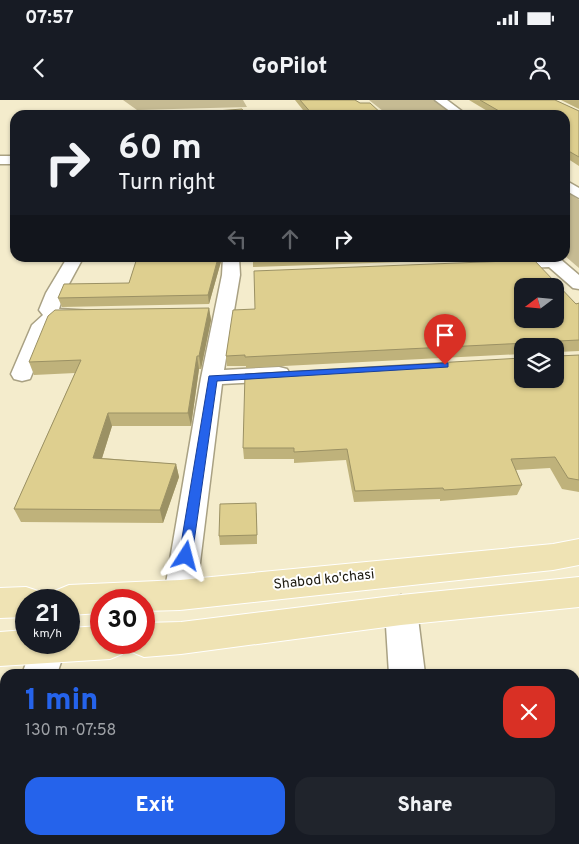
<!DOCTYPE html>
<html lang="en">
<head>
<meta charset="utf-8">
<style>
  :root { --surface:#171b24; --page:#20242c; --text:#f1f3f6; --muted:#9ea1a6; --accent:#2563eb }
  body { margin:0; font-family:Overpass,sans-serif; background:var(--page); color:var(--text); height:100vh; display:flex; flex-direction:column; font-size:19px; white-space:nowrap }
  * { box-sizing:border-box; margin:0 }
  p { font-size:16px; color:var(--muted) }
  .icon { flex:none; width:28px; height:28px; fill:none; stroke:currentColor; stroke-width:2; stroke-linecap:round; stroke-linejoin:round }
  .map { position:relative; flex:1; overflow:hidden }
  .drawer { position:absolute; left:0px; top:569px; width:580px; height:176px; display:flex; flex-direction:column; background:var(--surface); border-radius:15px 15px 0 0; box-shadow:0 1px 4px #0004 }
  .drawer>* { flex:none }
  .hud { position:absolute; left:10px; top:10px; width:560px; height:152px; border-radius:15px; box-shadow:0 1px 4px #0004; background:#171b24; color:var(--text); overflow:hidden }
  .needle { width:32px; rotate:254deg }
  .controls { position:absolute; left:514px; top:178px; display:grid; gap:10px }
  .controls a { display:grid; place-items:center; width:50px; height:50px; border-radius:10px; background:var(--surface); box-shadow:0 1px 4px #0004; font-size:25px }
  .speed { position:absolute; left:15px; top:489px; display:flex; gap:10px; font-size:25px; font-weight:700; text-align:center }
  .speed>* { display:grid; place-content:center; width:65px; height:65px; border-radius:50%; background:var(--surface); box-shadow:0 1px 4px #0004; line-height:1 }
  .speed small { font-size:12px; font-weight:400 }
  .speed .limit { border:8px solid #d22; background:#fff; color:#111 }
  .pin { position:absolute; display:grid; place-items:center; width:42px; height:42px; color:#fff; margin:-51px -21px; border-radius:50% 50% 50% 0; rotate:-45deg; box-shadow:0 0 5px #0007 }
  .pin .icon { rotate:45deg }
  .me { position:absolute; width:55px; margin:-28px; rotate:9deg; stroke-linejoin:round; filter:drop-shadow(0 0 4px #0008) }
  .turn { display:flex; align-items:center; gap:18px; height:105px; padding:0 25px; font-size:22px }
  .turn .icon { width:65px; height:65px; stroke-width:2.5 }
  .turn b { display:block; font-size:35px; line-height:42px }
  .lanes { display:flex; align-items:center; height:48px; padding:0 25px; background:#0003; justify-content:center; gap:25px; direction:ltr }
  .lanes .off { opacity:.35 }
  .round { display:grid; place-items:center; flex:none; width:52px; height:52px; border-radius:15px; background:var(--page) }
  .headline { display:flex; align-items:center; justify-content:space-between; height:85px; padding:0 25px }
  h1 { font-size:30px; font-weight:800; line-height:38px; color:var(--accent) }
  .action { display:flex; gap:10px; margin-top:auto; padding:10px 25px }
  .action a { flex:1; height:58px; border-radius:15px; background:var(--accent); color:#fff; font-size:20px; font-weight:800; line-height:58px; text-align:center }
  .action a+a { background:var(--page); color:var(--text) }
  .status { display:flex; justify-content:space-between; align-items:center; height:35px; padding:0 25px; background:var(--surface); direction:ltr }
  .status svg { height:14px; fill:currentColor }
  header { display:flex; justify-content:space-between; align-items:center; height:65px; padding:0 25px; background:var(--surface); font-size:22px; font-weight:800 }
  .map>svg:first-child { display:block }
  .green { fill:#c6bb93 }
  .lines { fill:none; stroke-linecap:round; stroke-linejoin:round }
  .minor-casing { stroke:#a9a183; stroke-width:3 }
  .major-casing { stroke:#fff; stroke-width:2 }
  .minor { fill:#fff; fill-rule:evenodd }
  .major { fill:#efe3b4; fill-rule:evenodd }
  .wall { fill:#bfb27b }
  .shaded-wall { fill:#9b9164 }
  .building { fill:#decf8f; stroke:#9b9164; fill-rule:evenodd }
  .route { fill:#2563eb; stroke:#184099 }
  .labels { text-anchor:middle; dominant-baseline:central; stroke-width:4; stroke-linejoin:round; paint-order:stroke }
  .street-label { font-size:14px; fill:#1c190e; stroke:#fff }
</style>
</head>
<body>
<div class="status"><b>07:57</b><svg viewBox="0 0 49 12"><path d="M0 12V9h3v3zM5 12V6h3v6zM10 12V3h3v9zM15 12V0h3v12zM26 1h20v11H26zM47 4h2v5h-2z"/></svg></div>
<header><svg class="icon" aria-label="back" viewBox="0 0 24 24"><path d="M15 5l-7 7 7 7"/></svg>GoPilot<svg class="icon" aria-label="person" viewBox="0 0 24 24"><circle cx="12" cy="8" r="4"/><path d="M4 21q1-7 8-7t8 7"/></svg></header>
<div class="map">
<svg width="579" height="744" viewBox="0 0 579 744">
  <rect width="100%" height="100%" fill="#f4eccc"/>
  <path class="green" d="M123,0H243L247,7L137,10Z
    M369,0H435L456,15H388Z
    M565,90L579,100V168L565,156Z"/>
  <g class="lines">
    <g class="minor-casing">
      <path id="minor" d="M435,0H447L467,15H455Z
        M0,56H15V64H0Z
        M565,80L579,88V98L565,90Z
        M67,158H83L64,193L59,209L94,211L97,215L94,219L59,221L51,228L30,279L22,281L14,279L11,274L32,225L43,215L39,210L46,193Z
        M223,158H239L240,175L224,270L279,267L287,269L290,274L287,279L279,281L222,284L196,495L191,505L180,509L169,505L164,495L201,278L222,175Z
        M559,158L579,175V189L573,188L549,167L502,169L496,168L493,164L496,160L502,159Z
        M401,495L412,500L417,510L425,574H389L385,510L390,500Z
        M34,542H64L66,547L57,574H22Z
        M5,644V695L0,697V647Z
        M402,740H444V744H402Z"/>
    </g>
    <g class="major-casing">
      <path id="major" d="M579,439V465L553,470L180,510L144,511V500H101V513L69,515V500H52L57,490L69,485L180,480L553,444Z
        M579,477V507L401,525L181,554L144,557L132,552L127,542H144V523L181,522L401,495Z
        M26,487L38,491L42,500H26V517L0,518V488Z
        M101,526V542H127L122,554L110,559L0,566V532L26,530V542H69V528Z"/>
    </g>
    <use href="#minor" class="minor"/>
    <use href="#major" class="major"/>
  </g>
  <path class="wall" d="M295,0H355L360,3L383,15H307Z
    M469,0H555L579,11V66L565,57V15H494Z
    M561,0H579V9Z
    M137,158H222L209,204L62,207L58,198L129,183Z
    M253,158H516L253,167Z
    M579,203V251L558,252V256L579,255V392L562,389L550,368L516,370L522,385L517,395L440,401V399L354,402L346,360L294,363V359H244L243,348L522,279L555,246H522V254L246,268V266H227L226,256Z
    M209,208L211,220L201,269H199L191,326H112L102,358L176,364L179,377L163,423L21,422L14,409L75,273L34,275L29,262Z
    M257,413V444L220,445L219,436Z
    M575,586H579V651L575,652Z
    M454,740H575L579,744H455Z"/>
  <path class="shaded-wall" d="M218,158H222L209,204L208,195Z
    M209,208L211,220L201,269L199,256Z
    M197,256L199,269L191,326L188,313Z
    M108,313L112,326L98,371L93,358Z
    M176,364L179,377L163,423L160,410Z
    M85,740H95L93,744H84Z"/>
  <path class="building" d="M300,0H355L360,3H370L383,15H313Z
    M480,0H555L579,11V57L565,49V15H506Z
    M242,9L246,15H219L216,11Z
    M137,158H218L208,195L58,198L64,184L129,183Z
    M534,160L576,204L579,203V240L558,241V256L579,255V380L568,378L555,357L511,359L522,385L444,390L443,388L355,391L347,349L294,352V348H243L245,274L522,258V279H555V246H527V243L245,257V255L226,256L233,210L255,209L254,171ZM522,186H555V219H522Z
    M209,208L199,256H197L188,313H108L93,358L176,364L160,410L14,409L81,260L29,262L48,216L55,210Z
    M256,403L257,435L219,436L220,404Z
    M575,586H579V642H575Z
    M575,739H579V744H464L463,740H575Z
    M18,740H85L84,744H16Z
    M172,740H403V744H172Z"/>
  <path class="route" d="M445,263H448V267L217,281L192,456L190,459L186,461L181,459L179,456L209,276Z"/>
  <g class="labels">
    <g class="street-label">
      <text transform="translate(324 480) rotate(-6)">Shabod ko'chasi</text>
    </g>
  </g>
</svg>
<div class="controls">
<a><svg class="needle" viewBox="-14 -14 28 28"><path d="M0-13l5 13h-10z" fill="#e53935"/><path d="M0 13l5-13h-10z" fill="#9ea1a6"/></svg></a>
<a><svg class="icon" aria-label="layers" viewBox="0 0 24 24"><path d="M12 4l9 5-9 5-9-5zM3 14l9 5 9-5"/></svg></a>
</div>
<div class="speed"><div>21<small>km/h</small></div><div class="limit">30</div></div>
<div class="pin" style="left:445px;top:265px;background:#d93025"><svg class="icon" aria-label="arrive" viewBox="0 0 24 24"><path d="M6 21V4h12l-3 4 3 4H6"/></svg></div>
<svg class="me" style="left:186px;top:456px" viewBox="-20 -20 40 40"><path d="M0-17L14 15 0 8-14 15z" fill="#2563eb" stroke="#fff" stroke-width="4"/></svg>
<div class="hud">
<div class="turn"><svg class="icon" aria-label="right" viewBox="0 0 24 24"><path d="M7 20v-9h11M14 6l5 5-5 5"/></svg><div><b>60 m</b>Turn right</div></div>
<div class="lanes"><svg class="icon off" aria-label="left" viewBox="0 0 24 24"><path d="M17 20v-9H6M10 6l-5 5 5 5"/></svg><svg class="icon off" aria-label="ahead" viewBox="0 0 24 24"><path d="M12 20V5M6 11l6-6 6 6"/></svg><svg class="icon" aria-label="right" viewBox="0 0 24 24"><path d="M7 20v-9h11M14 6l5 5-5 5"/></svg></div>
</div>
<section class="drawer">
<div class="headline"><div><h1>1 min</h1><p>130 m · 07:58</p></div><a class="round" style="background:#d93025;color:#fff"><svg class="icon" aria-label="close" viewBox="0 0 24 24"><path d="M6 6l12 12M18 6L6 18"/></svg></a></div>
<div class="action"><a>Exit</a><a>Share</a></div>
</section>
</div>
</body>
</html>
